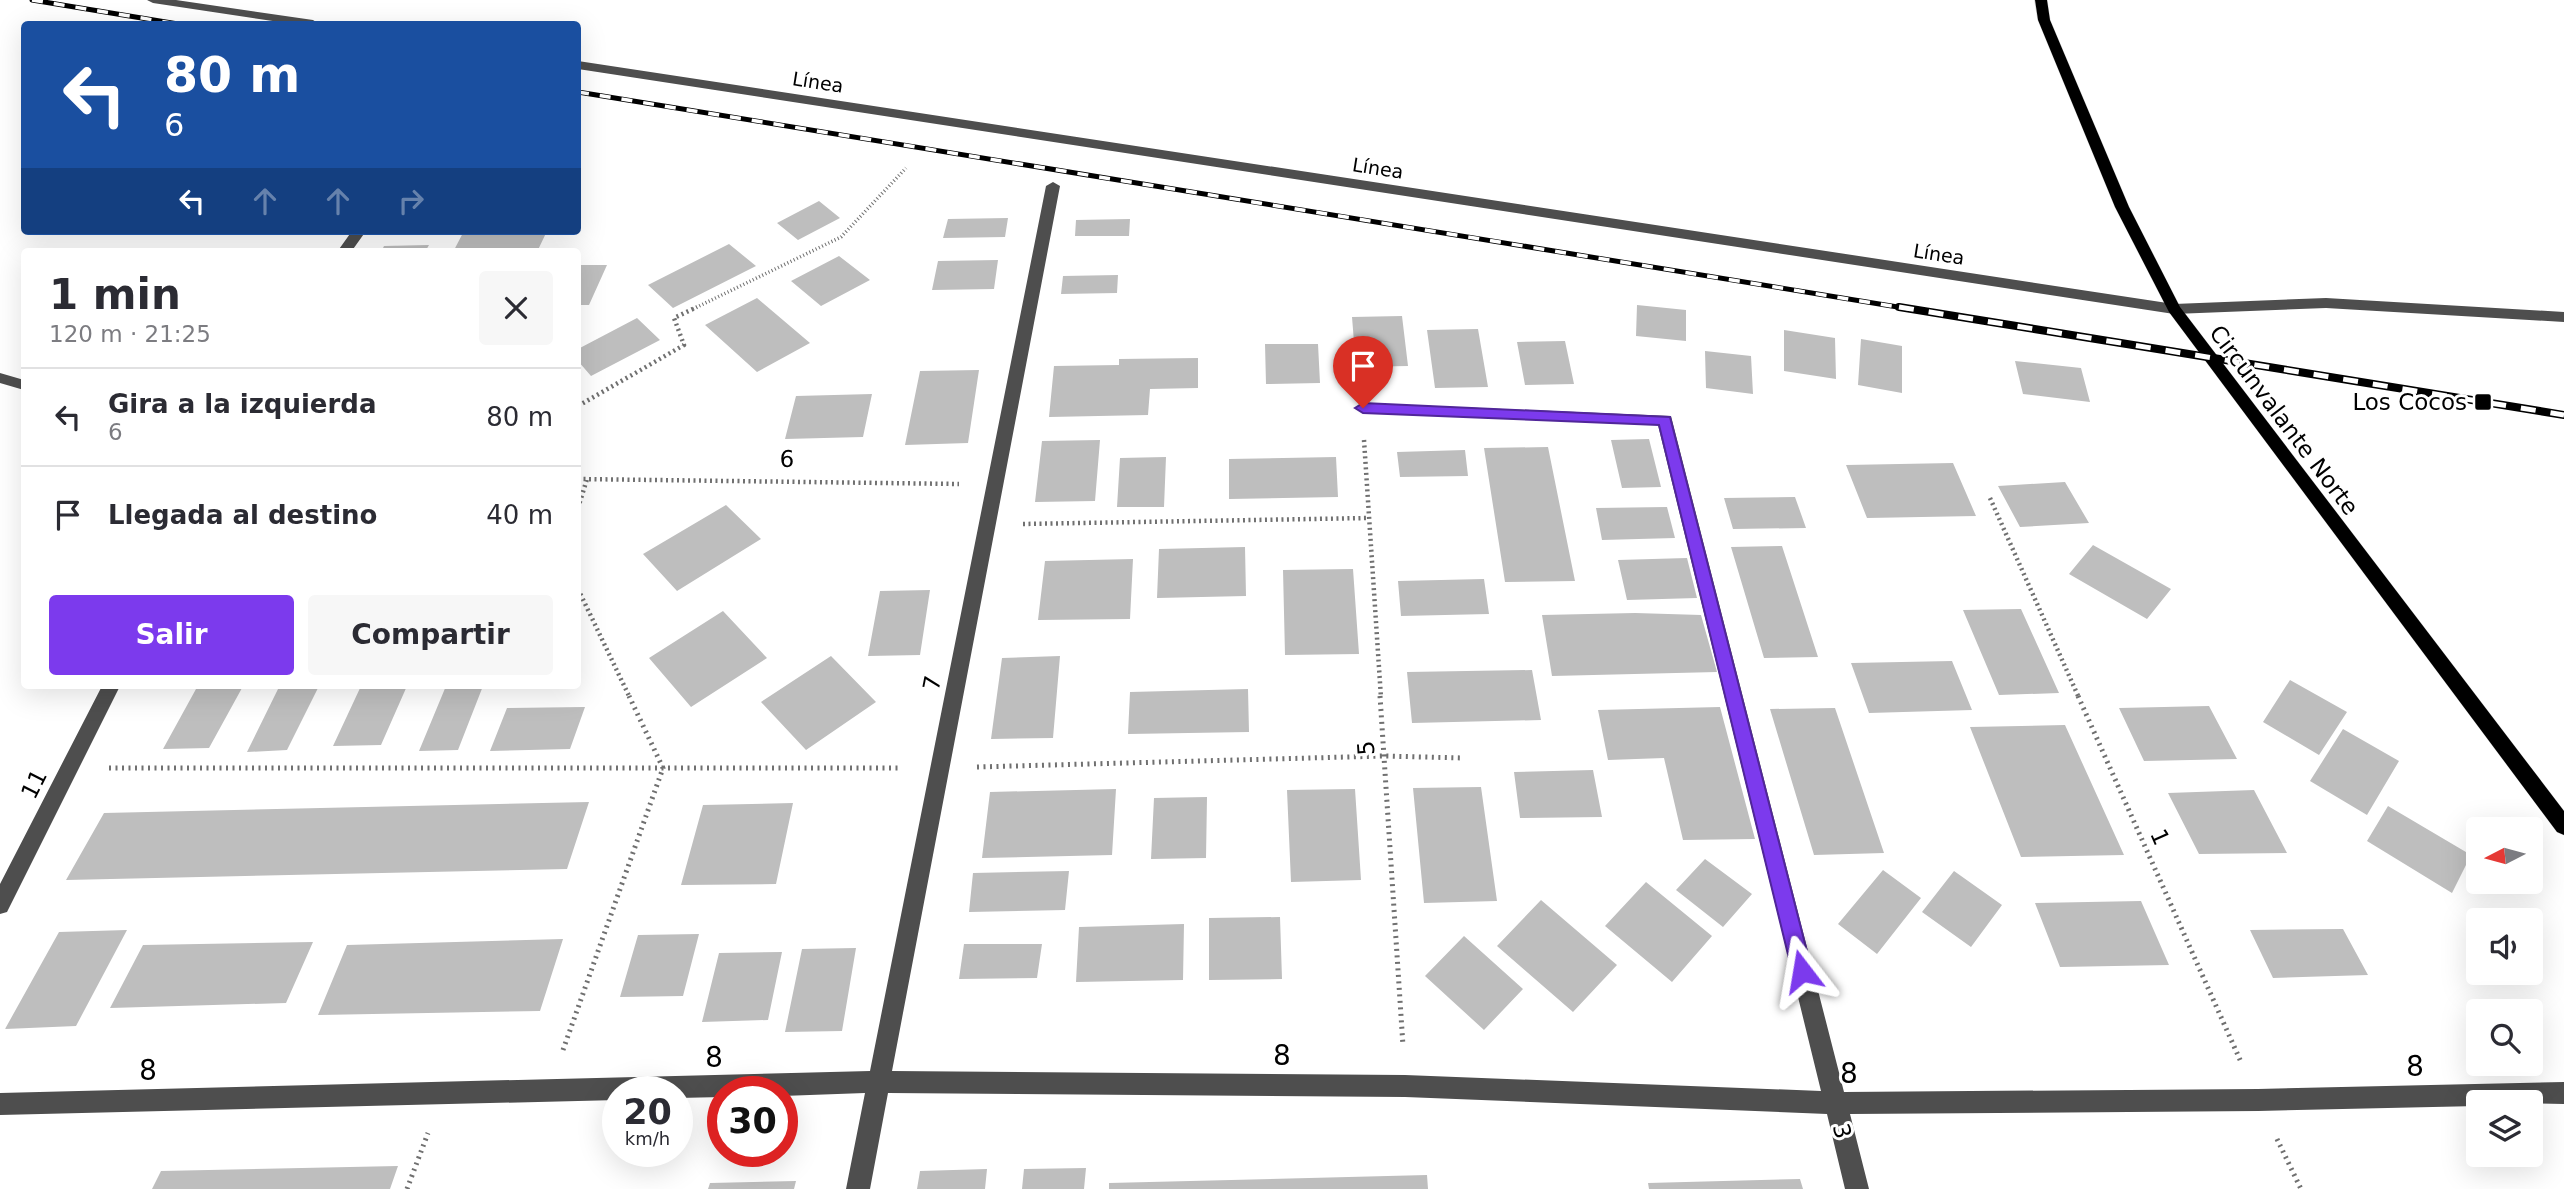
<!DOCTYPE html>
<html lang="es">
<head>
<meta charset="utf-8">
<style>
  :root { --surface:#fff; --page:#f7f7f7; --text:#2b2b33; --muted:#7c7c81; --line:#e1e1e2; --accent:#7c3aed }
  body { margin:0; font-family:"DejaVu Sans",sans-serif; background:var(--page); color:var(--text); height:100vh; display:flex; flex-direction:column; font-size:26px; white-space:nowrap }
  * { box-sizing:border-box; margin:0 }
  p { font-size:23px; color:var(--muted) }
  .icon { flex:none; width:38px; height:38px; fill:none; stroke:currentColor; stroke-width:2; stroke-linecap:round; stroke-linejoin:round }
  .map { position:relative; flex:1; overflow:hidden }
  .details { position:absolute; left:21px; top:248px; width:560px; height:441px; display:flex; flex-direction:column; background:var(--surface); border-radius:7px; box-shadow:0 7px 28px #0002 }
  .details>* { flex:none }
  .top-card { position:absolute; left:21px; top:21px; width:560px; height:214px; border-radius:7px; box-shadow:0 7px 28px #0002; background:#1a4fa0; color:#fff; overflow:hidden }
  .needle { width:46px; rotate:264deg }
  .buttons { position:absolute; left:2466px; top:817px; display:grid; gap:14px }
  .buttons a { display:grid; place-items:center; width:77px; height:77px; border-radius:7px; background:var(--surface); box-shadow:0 7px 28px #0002; font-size:35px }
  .speed { position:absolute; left:602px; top:1076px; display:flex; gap:14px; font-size:35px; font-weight:700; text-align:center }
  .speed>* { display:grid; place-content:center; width:91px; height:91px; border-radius:50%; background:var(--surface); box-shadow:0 7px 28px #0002; line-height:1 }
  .speed small { font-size:18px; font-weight:400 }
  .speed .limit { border:10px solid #d22; background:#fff; color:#111 }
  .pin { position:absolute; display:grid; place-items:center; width:60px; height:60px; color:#fff; margin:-72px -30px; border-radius:50% 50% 50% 0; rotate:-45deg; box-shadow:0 0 7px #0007 }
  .pin .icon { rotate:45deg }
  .me { position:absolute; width:77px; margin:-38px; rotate:346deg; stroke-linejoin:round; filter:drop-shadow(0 0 5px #0008) }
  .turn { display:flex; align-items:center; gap:24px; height:147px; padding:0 28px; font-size:32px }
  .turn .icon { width:91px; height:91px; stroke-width:2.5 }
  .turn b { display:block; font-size:49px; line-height:60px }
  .lanes { display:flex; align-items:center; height:66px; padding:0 28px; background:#0003; justify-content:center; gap:35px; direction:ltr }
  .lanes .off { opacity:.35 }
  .round { display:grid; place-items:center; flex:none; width:74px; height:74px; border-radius:7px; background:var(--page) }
  .headline { display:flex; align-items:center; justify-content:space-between; height:119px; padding:0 28px }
  h1 { font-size:42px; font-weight:600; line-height:52px }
  .primary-button { display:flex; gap:14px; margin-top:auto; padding:14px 28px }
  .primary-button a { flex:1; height:80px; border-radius:7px; background:var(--accent); color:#fff; font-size:28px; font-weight:600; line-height:80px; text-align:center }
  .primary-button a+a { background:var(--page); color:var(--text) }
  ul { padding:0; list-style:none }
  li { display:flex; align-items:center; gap:21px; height:98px; padding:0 28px; border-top:2px solid var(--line) }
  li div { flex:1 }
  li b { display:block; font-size:26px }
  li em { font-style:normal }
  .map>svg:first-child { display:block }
  .building { fill:#bebebe }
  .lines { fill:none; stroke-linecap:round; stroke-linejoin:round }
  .major-casing { stroke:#dbdbdb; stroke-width:1 }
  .path-far2 { stroke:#707070; stroke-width:3.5; stroke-dasharray:1 2.5; stroke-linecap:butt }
  .path-far1 { stroke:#707070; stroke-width:4.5; stroke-dasharray:2 3.5; stroke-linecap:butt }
  .path { stroke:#707070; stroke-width:5; stroke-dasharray:2 4.5; stroke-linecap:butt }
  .minor { fill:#4e4e4e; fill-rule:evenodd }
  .major { fill:#000; fill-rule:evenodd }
  .rail-far1-casing { stroke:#000; stroke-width:5 }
  .rail-casing { stroke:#000; stroke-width:8 }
  .rail-far1 { stroke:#fff; stroke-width:3.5; stroke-dasharray:11; stroke-linecap:butt }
  .rail { stroke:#fff; stroke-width:5; stroke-dasharray:15; stroke-linecap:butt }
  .route { fill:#7c3aed; stroke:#51269a; stroke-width:2 }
  .poi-dot { fill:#000; stroke:#fff; stroke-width:2.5 }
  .labels { text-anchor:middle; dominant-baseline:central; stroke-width:6; stroke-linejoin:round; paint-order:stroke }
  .far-street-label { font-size:19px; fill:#000; stroke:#fff }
  .poi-label { font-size:23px; fill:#000; stroke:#fff; text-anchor:end }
  .street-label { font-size:23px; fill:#000; stroke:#fff }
  .near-street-label { font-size:28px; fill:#000; stroke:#fff }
</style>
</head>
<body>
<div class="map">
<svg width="2564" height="1189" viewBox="0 0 2564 1189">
  <rect width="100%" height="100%" fill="#fff"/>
  <path class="building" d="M819,201L840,218L798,240L777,223Z
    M1008,218L1005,237L943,238L948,219Z
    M1130,219L1129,236H1075L1076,220Z
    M464,231H547L537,252H453Z
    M729,244L756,266L673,308L648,285Z
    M429,245L425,252H381L384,246Z
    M839,256L870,280L821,306L791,281Z
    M998,260L994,289L932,290L938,261Z
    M578,265H607L589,305H578Z
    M1118,275L1117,293L1061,294L1063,276Z
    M757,298L810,343L757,372L705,325Z
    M1637,305L1686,310V341L1636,336Z
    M1402,316L1408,366L1356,367L1352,317Z
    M637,318L660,340L591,376L578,361V349Z
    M1478,329L1488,387L1435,388L1427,330Z
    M1784,330L1835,338L1836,379L1784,371Z
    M1861,339L1902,346V393L1858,385Z
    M1565,341L1574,384L1525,385L1517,342Z
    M1265,344H1318L1320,383L1266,384Z
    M1705,351L1751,356L1753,394L1706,388Z
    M1198,358V388L1150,389L1148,415L1049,417L1054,366L1119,365V359Z
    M2015,361L2081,368L2090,402L2023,394Z
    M979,370L968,443L905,445L920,371Z
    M872,394L863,437L785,439L796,396Z
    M1649,439L1661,487L1622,488L1611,440Z
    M1100,440L1095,501L1035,502L1042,441Z
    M1548,447L1575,581L1505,582L1484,448Z
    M1465,450L1468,476L1400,477L1397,452Z
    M1166,457L1164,507H1117L1120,458Z
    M1336,457L1338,497L1229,499V459Z
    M1953,463L1976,516L1867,518L1846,465Z
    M2065,482L2089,523L2020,527L1998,486Z
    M1795,497L1806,528L1733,529L1724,498Z
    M726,505L761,539L677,591L643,554Z
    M1667,507L1675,538L1602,540L1596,508Z
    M2093,545L2171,589L2147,619L2069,574Z
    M1782,546L1818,657L1764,658L1731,547Z
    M1245,547L1246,596L1157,598L1159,549Z
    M1687,558L1697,598L1627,600L1618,560Z
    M1133,559L1130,619L1038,620L1045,561Z
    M1353,569L1359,654L1285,655L1283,570Z
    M1484,579L1489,614L1401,616L1398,581Z
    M930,590L920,655L868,656L880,591Z
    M2021,609L2059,693L1999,695L1963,610Z
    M723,611L767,658L691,707L649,658Z
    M1635,613L1701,615L1717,672L1552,676L1542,615Z
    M831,656L876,702L806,750L761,702Z
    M1060,656L1053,738L991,739L1002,658Z
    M1952,661L1972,710L1869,713L1851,663Z
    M1532,670L1541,720L1412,723L1407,672Z
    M2290,680L2347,712L2319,755L2263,722Z
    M303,686H319L287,750L247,752L279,687Z
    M361,686H407L381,745L333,746Z
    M446,686H483L458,750L419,751Z
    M242,688L209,748L163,749L196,689Z
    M1248,689L1249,732L1128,734L1130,692Z
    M2209,706L2237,759L2144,761L2119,708Z
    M585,707L570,749L490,751L507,708Z
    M1720,707L1755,839L1683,840L1664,758L1608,760L1598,710Z
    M1835,708L1884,853L1814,855L1770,709Z
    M2065,725L2124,855L2021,857L1970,727Z
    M2343,729L2399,761L2367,815L2310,781Z
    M1593,770L1602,817L1520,818L1514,772Z
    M1481,787L1497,901L1424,903L1413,788Z
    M1116,789L1112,855L982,858L990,792Z
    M1355,789L1361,880L1291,882L1287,790Z
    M2254,790L2287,853L2199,854L2168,793Z
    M1207,797L1206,858L1151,859L1154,798Z
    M589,802L567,869L66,880L104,813Z
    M793,803L776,884L681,885L703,805Z
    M2388,806L2471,855L2452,893L2367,841Z
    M1705,859L1752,894L1723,927L1676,890Z
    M1883,870L1921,898L1877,954L1838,924Z
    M1069,871L1065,910L969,912L973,873Z
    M1954,871L2002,905L1971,947L1922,912Z
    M1646,882L1712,936L1672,982L1605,926Z
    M1541,900L1617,965L1573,1012L1497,946Z
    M2141,901L2169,965L2060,967L2035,903Z
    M1280,917L1282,979L1209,980V918Z
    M1184,924L1183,980L1076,982L1079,927Z
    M2343,929L2368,975L2273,978L2250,930Z
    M127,930L76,1026L5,1029L59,932Z
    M699,934L683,996L620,997L638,935Z
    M1464,936L1523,989L1484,1030L1425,976Z
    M563,939L540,1011L318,1015L347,945Z
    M313,942L286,1003L110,1008L143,945Z
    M964,944H1042L1037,978L959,979Z
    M856,948L842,1031L785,1032L802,949Z
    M782,952L768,1020L702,1022L719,953Z
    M398,1166L390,1189H152L161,1171Z
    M1086,1168L1084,1189H1022L1024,1169Z
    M987,1169L985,1189H917L920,1171Z
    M1427,1175L1428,1189H1109V1183Z
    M1800,1179L1803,1189H1649L1648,1183Z
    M796,1181L794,1189H708L710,1183Z"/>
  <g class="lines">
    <g class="major-casing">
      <path id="major" d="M2035,0H2047L2050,20L2129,207L2180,307L2564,811V835L2557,832L2169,312L2115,207L2038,20Z"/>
    </g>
    <path class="path-far2" d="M693,309L841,237L906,168"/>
    <path class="path-far1" d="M578,406L684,345L674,318L697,307
      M1364,440L1381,698
      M578,479L959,484
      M1990,498L2079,698
      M578,508L587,479
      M1023,524L1369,518
      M578,589L630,698"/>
    <path class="path" d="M1380,696L1403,1046
      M2078,696L2241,1062
      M977,767L1384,756L1463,758
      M109,768H901
      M563,1050L663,768L629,696
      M2277,1139L2301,1189
      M407,1189L428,1133"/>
    <path class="minor" d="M147,0H176L313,20L319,24H293L153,3Z
      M578,61L2174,304L2326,298L2564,312V322L2326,308L2174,314L578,69Z
      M1053,182L1060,186L892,1071L1405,1075L1821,1091L1658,425L1363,413L1355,408L1363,403L1671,416L1844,1092L2258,1089L2564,1082V1104L2478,1102V1106L2258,1111L1850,1114L1869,1189H1845L1827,1114L1405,1097L888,1093L870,1189H846L865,1093L782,1096V1092H723V1097L677,1098V1092H618V1100L0,1115V1093L870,1071L1046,186Z
      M352,231H366L351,252H337Z
      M0,373L24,380V390L0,383Z
      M102,686H120L7,912L0,914V884Z"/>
    <use href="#major" class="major"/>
    <g class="rail-far1-casing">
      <path id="rail-far1" d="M32,0L178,24
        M578,92L1910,309"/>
    </g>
    <g class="rail-casing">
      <path id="rail" d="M1899,307L2564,415"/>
    </g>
    <use href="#rail-far1" class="rail-far1"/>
    <use href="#rail" class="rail"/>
  </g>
  <path class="route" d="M1363,403L1670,417L1812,971L1809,978L1802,981L1795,978L1792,971L1659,425L1363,413L1355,408Z"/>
  <rect class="poi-dot" x="2474" y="393" width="18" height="18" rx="3.5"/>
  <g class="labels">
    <g class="far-street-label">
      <text transform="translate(818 82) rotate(9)">Línea</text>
      <text transform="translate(1378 168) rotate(9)">Línea</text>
      <text transform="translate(1939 254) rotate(9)">Línea</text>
    </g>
    <g class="poi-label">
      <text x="2467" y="402">Los Cocos</text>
    </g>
    <g class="street-label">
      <text transform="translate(2284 420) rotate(53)">Circunvalante Norte</text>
      <text transform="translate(787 459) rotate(1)">6</text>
      <text transform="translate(932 683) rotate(-79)">7</text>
      <text transform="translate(1366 748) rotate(-94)">5</text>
      <text transform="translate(34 784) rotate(-63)">11</text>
      <text transform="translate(2160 837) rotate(66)">1</text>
      <text transform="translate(1842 1131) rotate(75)">3</text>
    </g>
    <g class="near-street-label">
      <text x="1282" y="1055">8</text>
      <text transform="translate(714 1057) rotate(-1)">8</text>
      <text transform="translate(2415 1066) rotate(-1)">8</text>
      <text transform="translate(148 1070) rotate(-1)">8</text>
      <text x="1849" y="1073">8</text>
    </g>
  </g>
</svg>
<div class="buttons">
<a><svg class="needle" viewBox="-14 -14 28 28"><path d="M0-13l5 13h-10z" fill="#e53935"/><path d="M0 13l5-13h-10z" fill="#7c7c81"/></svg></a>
<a><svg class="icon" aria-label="sound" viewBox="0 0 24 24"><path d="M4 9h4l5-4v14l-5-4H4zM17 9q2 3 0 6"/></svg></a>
<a><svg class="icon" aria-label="search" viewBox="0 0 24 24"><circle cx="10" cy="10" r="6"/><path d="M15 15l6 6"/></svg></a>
<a><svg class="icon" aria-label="layers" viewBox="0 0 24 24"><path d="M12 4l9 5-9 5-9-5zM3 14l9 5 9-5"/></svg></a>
</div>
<div class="speed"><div>20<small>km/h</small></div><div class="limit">30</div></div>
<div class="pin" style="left:1363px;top:408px;background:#d93025"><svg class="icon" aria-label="arrive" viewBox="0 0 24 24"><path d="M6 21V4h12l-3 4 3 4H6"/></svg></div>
<svg class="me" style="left:1802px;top:971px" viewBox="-20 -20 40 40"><path d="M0-17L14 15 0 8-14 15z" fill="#7c3aed" stroke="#fff" stroke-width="4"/></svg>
<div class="top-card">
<div class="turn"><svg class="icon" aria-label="left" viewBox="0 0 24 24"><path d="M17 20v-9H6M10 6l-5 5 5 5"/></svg><div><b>80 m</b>6</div></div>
<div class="lanes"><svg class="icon" aria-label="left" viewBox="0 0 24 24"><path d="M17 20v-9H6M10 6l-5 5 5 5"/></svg><svg class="icon off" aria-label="ahead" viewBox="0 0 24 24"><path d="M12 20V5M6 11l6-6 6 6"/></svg><svg class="icon off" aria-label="ahead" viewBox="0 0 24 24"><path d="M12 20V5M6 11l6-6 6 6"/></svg><svg class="icon off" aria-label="right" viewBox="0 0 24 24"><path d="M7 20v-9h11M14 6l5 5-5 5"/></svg></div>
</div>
<section class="details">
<div class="headline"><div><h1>1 min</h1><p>120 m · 21:25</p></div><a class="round"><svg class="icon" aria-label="close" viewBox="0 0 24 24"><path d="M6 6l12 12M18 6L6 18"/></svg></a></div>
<ul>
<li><svg class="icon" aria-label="left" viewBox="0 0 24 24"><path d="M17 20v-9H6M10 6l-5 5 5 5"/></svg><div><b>Gira a la izquierda</b><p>6</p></div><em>80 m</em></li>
<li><svg class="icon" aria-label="arrive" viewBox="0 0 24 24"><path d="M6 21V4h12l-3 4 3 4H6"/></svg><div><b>Llegada al destino</b></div><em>40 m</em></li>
</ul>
<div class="primary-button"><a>Salir</a><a>Compartir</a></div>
</section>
</div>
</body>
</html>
